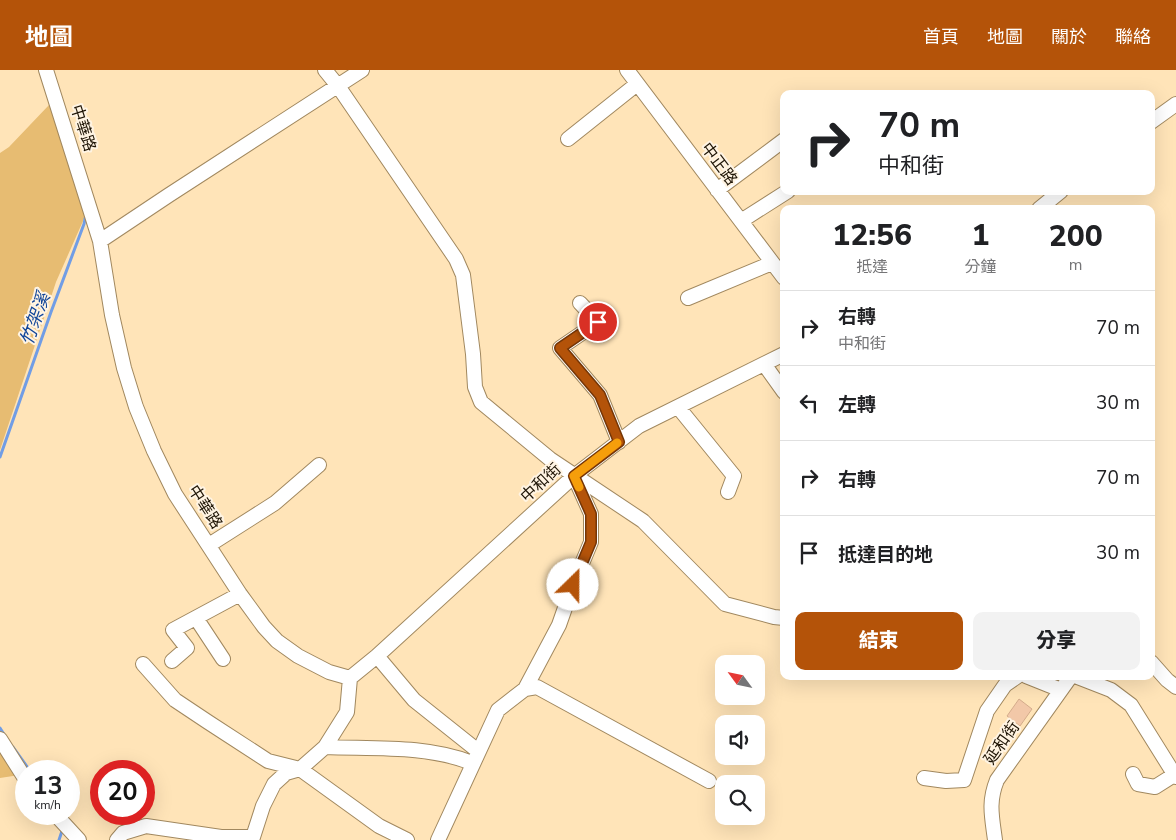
<!DOCTYPE html>
<html lang="zh-TW">
<head>
<meta charset="utf-8">
<style>
  :root { --surface:#fff; --page:#f2f2f2; --text:#202124; --muted:#757577; --line:#e0e0e0; --accent:#b45309 }
  body { margin:0; font-family:"Nunito Sans","Noto Sans TC",sans-serif; background:var(--page); color:var(--text); height:100vh; display:flex; flex-direction:column; font-size:19px; white-space:nowrap }
  * { box-sizing:border-box; margin:0 }
  p { font-size:16px; color:var(--muted) }
  .icon { flex:none; width:28px; height:28px; fill:none; stroke:currentColor; stroke-width:2; stroke-linecap:round; stroke-linejoin:round }
  .map { position:relative; flex:1; overflow:hidden }
  .drawer { position:absolute; left:780px; top:135px; width:375px; height:475px; display:flex; flex-direction:column; background:var(--surface); border-radius:10px; box-shadow:0 5px 20px #0002 }
  .drawer>* { flex:none }
  .top-card { position:absolute; left:780px; top:20px; width:375px; height:105px; border-radius:10px; box-shadow:0 5px 20px #0002; background:#fff; color:var(--text); overflow:hidden }
  .needle { width:32px; rotate:303deg }
  .fabs { position:absolute; left:715px; top:585px; display:grid; gap:10px }
  .fabs a { display:grid; place-items:center; width:50px; height:50px; border-radius:10px; background:var(--surface); box-shadow:0 5px 20px #0002; font-size:25px }
  .speed { position:absolute; left:15px; top:690px; display:flex; gap:10px; font-size:25px; font-weight:700; text-align:center }
  .speed>* { display:grid; place-content:center; width:65px; height:65px; border-radius:50%; background:var(--surface); box-shadow:0 5px 20px #0002; line-height:1 }
  .speed small { font-size:12px; font-weight:400 }
  .speed .limit { border:8px solid #d22; background:#fff; color:#111 }
  .pin { position:absolute; display:grid; place-items:center; width:42px; height:42px; color:#fff; margin:-21px; border:2px solid #fff; border-radius:50%; box-shadow:0 1px 5px #0007 }
  .me { position:absolute; width:55px; margin:-28px; rotate:23deg; stroke-linejoin:round; filter:drop-shadow(0 0 4px #0008) }
  .turn { display:flex; align-items:center; gap:18px; height:105px; padding:0 15px; font-size:22px }
  .turn .icon { width:65px; height:65px; stroke-width:2.5 }
  .turn b { display:block; font-size:35px; line-height:42px }
  .eta { display:flex; justify-content:space-evenly; align-items:center; height:85px; text-align:center }
  .eta b { font-size:30px; font-weight:800; line-height:35px }
  .button { display:flex; gap:10px; margin-top:auto; padding:10px 15px }
  .button a { flex:1; height:58px; border-radius:10px; background:var(--accent); color:#fff; font-size:20px; font-weight:800; line-height:58px; text-align:center }
  .button a+a { background:var(--page); color:var(--text) }
  ul { padding:0; list-style:none }
  li { display:flex; align-items:center; gap:15px; height:75px; padding:0 15px; border-top:1px solid var(--line) }
  li div { flex:1 }
  li b { display:block; font-size:19px }
  li em { font-style:normal }
  header { display:flex; align-items:center; gap:30px; box-sizing:border-box; height:70px; padding:0 25px; background:var(--accent); color:#fff }
  header strong { font-size:24px }
  nav { display:flex; gap:28px; margin-inline-start:auto; font-size:18px }
  .map>svg:first-child { display:block }
  .green { fill:#e7bc72 }
  .lines { fill:none; stroke-linecap:round; stroke-linejoin:round }
  .stream { stroke:#719de5; stroke-width:3 }
  .building { fill:#f2c8a8; stroke:#d4ac8c }
  .minor-casing { stroke:#a1885f; stroke-width:16 }
  .minor { stroke:#fff; stroke-width:14 }
  .route-casing { stroke:#753606; stroke-width:12 }
  .route { stroke:#b45309; stroke-width:9 }
  .slow { stroke:#f59e0b; stroke-width:9 }
  .labels { text-anchor:middle; dominant-baseline:central; stroke-width:4; stroke-linejoin:round; paint-order:stroke }
  .street-label { font-size:16px; fill:#1e1405; stroke:#fff4e3 }
  .water-label { font-size:18px; font-style:italic; fill:#114599; stroke:#fff4e3 }
</style>
</head>
<body>
<header>
<strong>地圖</strong>
<nav><a>首頁</a><a>地圖</a><a>關於</a><a>聯絡</a></nav>
</header>
<div class="map">
<svg width="1176" height="770" viewBox="0 0 1176 770">
  <rect width="100%" height="100%" fill="#ffe4b8"/>
  <path class="green" d="M49,35L60,61L87,142L56,212L0,380V83L9,77Z
    M0,666L26,704L0,708Z"/>
  <g class="lines">
    <path class="stream" d="M0,387L51,242L84,154L86,144
      M0,658L5,666
      M13,677L28,698L25,703
      M21,713L26,721
      M59,770L62,761"/>
  </g>
  <path class="building" d="M1019,629L1032,639L1020,656L1007,646Z"/>
  <g class="lines">
    <g class="minor-casing">
      <path id="minor" d="M46,0L100,171L112,245L124,298L136,337L154,381L175,424L240,524L264,557L277,571L298,586L329,602L350,608L347,642L325,677L300,699L286,703L274,714L263,736L253,767H221L146,756L123,763L117,770
        M325,0L338,16L456,189L463,205L473,284L475,317L481,332L550,389L643,451L725,534L774,547L784,548
        M627,0L784,208
        M1151,52L1176,34
        M568,69L637,14
        M717,120L784,70
        M1039,139L1061,121
        M741,151L788,121
        M100,171L169,125L362,0
        M688,228L772,193
        M580,233L598,252L560,278L600,325L619,372
        M764,294L784,322
        M678,337L734,406L728,422
        M209,475L275,433L319,395
        M196,548L223,589
        M377,586L414,630L478,681
        M172,591L187,578L173,560L240,524
        M1151,592L1167,610L1176,617
        M143,594L175,630L208,652L268,691L300,699L379,756L407,770
        M1026,606L1061,620
        M1075,606L1111,620L1131,635L1176,707
        M350,608L377,586L574,406L639,356L784,284
        M525,619L559,555L573,515L591,472V444L574,406
        M0,669L26,710
        M325,677C373,679 427,675 472,693
        M1133,704L1138,714L1155,717L1174,705
        M924,708L946,711L964,710L987,641L1005,615L1018,606
        M55,744L79,770
        M438,770L498,640L525,619L537,617L709,711
        M995,770C992,747 988,732 997,710L1071,606"/>
    </g>
    <use href="#minor" class="minor"/>
  </g>
  <g class="lines">
    <g class="route-casing">
      <path id="route" d="M573,515L591,472V444L574,406L619,372L600,325L560,278L598,252"/>
    </g>
    <use href="#route" class="route"/>
    <path class="slow" d="M579,417L574,406L617,373"/>
  </g>
  <g class="labels">
    <g class="street-label">
      <text transform="translate(83 58) rotate(72)">中華路</text>
      <text transform="translate(719 94) rotate(53)">中正路</text>
      <text transform="translate(541 413) rotate(-43)">中和街</text>
      <text transform="translate(205 437) rotate(57)">中華路</text>
      <text transform="translate(1002 673) rotate(-55)">延和街</text>
    </g>
    <g class="water-label">
      <text transform="translate(35 249) rotate(-70)">竹架溪</text>
    </g>
  </g>
</svg>
<div class="fabs">
<a><svg class="needle" viewBox="-14 -14 28 28"><path d="M0-13l5 13h-10z" fill="#e53935"/><path d="M0 13l5-13h-10z" fill="#757577"/></svg></a>
<a><svg class="icon" aria-label="sound" viewBox="0 0 24 24"><path d="M4 9h4l5-4v14l-5-4H4zM17 9q2 3 0 6"/></svg></a>
<a><svg class="icon" aria-label="search" viewBox="0 0 24 24"><circle cx="10" cy="10" r="6"/><path d="M15 15l6 6"/></svg></a>
</div>
<div class="speed"><div>13<small>km/h</small></div><div class="limit">20</div></div>
<div class="pin" style="left:598px;top:252px;background:#d93025"><svg class="icon" aria-label="arrive" viewBox="0 0 24 24"><path d="M6 21V4h12l-3 4 3 4H6"/></svg></div>
<svg class="me" style="left:573px;top:515px" viewBox="-20 -20 40 40"><circle r="19" fill="#fff"/><path d="M0-13L10 11 0 6-10 11z" fill="#b45309"/></svg>
<div class="top-card">
<div class="turn"><svg class="icon" aria-label="right" viewBox="0 0 24 24"><path d="M7 20v-9h11M14 6l5 5-5 5"/></svg><div><b>70 m</b>中和街</div></div>
</div>
<section class="drawer">
<div class="eta">
<div><b>12:56</b><p>抵達</p></div>
<div><b>1</b><p>分鐘</p></div>
<div><b>200</b><p>m</p></div>
</div>
<ul>
<li><svg class="icon" aria-label="right" viewBox="0 0 24 24"><path d="M7 20v-9h11M14 6l5 5-5 5"/></svg><div><b>右轉</b><p>中和街</p></div><em>70 m</em></li>
<li><svg class="icon" aria-label="left" viewBox="0 0 24 24"><path d="M17 20v-9H6M10 6l-5 5 5 5"/></svg><div><b>左轉</b></div><em>30 m</em></li>
<li><svg class="icon" aria-label="right" viewBox="0 0 24 24"><path d="M7 20v-9h11M14 6l5 5-5 5"/></svg><div><b>右轉</b></div><em>70 m</em></li>
<li><svg class="icon" aria-label="arrive" viewBox="0 0 24 24"><path d="M6 21V4h12l-3 4 3 4H6"/></svg><div><b>抵達目的地</b></div><em>30 m</em></li>
</ul>
<div class="button"><a>結束</a><a>分享</a></div>
</section>
</div>
</body>
</html>
